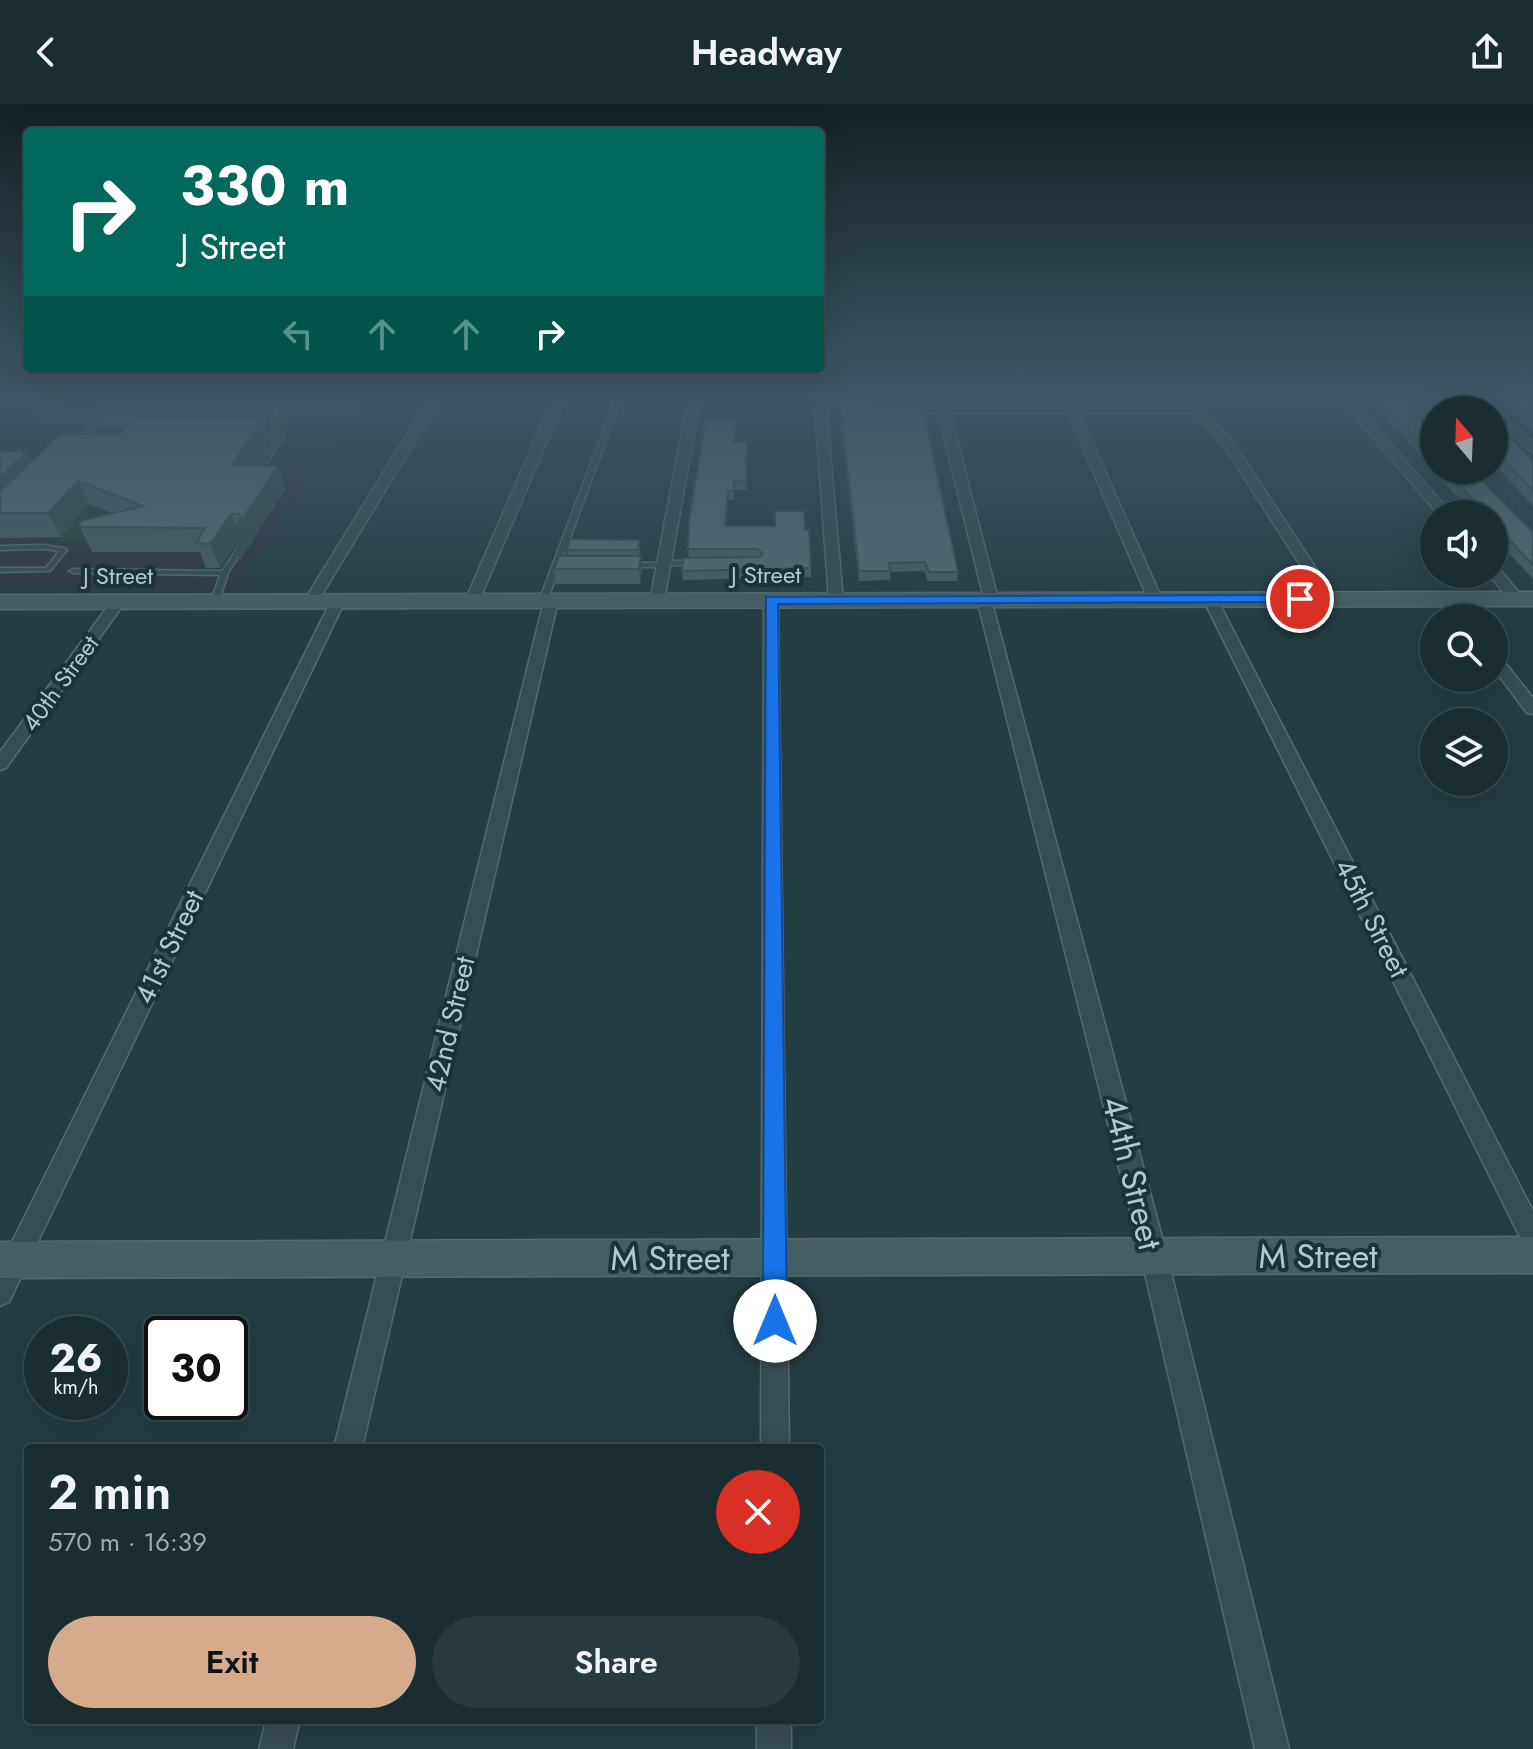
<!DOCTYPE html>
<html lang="en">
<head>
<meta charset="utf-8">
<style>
  :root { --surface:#1a2e32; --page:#273a3e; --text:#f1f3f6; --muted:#9fa8ac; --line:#384a4d; --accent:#d6ab8b }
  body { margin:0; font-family:Jost,sans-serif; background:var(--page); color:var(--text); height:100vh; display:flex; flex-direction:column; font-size:30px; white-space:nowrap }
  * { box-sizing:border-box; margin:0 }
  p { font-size:26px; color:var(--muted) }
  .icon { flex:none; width:44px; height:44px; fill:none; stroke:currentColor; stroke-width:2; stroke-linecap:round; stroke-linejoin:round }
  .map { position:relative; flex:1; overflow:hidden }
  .sheet { position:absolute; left:24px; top:1340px; width:800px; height:280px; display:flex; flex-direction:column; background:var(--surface); border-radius:8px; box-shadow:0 8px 32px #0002,0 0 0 2px var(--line) }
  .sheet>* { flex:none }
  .banner { position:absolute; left:24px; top:24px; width:800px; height:244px; border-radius:8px; box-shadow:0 8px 32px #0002,0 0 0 2px var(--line); background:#00695c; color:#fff; overflow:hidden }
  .needle { width:52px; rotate:341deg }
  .controls { position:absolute; left:1420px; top:292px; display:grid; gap:16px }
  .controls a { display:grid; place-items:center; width:88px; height:88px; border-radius:50%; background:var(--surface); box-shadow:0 8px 32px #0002,0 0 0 2px var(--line); font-size:40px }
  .speed { position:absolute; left:24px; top:1212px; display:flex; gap:16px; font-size:40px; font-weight:700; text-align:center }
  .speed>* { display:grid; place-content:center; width:104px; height:104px; border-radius:50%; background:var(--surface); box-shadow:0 8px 32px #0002,0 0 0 2px var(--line); line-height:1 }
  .speed small { font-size:20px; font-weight:400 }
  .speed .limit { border:4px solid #111; border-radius:12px; background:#fff; color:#111 }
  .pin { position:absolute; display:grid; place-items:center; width:68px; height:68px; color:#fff; margin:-34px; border:4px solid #fff; border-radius:50%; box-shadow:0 2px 8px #0007 }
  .me { position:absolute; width:88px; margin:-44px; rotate:0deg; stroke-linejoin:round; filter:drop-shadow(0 0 6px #0008) }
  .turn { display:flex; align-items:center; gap:28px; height:168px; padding:0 24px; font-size:36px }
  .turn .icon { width:104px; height:104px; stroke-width:2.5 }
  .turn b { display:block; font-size:56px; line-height:68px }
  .lanes { display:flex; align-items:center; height:76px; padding:0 24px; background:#0003; justify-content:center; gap:40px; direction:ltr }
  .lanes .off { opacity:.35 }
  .round { display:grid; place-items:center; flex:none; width:84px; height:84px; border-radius:42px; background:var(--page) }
  .head { display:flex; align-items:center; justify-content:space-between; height:136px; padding:0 24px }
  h1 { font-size:48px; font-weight:600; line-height:60px }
  .button { display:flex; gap:16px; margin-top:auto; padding:16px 24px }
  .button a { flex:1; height:92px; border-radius:48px; background:var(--accent); color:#111; font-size:32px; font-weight:600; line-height:92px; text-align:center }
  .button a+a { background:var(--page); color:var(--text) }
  header { display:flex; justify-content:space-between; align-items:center; height:104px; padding:0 24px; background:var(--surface); font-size:36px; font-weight:600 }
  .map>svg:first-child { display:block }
  .medical { fill:#303542 }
  .green { fill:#27453b }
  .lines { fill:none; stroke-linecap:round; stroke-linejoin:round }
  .lane-casing { stroke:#556a6f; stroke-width:3 }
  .street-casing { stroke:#556a6f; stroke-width:3 }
  .secondary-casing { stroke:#556a6f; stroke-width:3 }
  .lane { fill:#384d52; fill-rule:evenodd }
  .street { fill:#384d52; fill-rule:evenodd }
  .secondary { fill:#455e65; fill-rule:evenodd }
  .wall { fill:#465d62 }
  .shaded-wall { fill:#394c50 }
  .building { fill:#516c72; stroke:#394c50; stroke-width:2 }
  .route { fill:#1a73e8; stroke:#114b97; stroke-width:2 }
  .labels { text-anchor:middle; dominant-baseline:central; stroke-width:8; stroke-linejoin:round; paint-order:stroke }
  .far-street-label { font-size:24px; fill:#b4c7cc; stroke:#1c3237 }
  .street-label { font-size:28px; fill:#b4c7cc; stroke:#1c3237 }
  .near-street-label { font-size:34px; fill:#b4c7cc; stroke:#1c3237 }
</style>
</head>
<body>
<header><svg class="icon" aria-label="back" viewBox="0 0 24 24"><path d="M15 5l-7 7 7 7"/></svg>Headway<svg class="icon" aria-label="share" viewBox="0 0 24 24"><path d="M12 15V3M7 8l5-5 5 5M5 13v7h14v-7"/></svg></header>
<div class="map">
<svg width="1533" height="1645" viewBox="0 0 1533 1645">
  <rect width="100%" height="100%" fill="#233d42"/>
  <path class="medical" d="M113,290H372L231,485L0,484V358L44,359Z"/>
  <path class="green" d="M180,388L88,438L57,437L93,397Z"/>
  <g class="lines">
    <g class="lane-casing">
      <path id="lane" d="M120,290H126L77,341L72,340L96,315H39L36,313L39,311H99Z
        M282,290H287L272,310L278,313L275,317H271L272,314L266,311Z
        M617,290H623L547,497L540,499L539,497Z
        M259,330H281L284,332L259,371L256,373L253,371L277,334L261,333L258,331Z
        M243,436L248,437L228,469L219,497L215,499L211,497L220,471L73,469L69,467L73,465L222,467Z
        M43,441L64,444L67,446L50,467L0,468V464H46L59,447L43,445L0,446V442Z
        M663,457H696L699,459L696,461H666L663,463H630L626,461L630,459H660Z"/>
    </g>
    <g class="street-casing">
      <path id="street" d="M432,290H444L318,497L316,500H306L304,497Z
        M555,290H567L479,497L477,500H467L465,497Z
        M689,290H701L664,497L657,501L650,497Z
        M814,290H825L843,496L836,500L829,496Z
        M1173,290H1185L1232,336L1336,495L1334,498H1324L1223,341L1192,309H1079L1162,495L1155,499L1148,495L1068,309H950L998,495L992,499L1167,1152L1289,1645H1255L1141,1152L977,495L983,491L938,309L897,308L891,305L897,302L1185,303Z
        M1336,290H1347L1452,410H1438Z
        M1469,290H1480L1533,338V349L1494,314V306H1485Z
        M1494,464L1499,465L1522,492V498H1512L1489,471L1494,470Z
        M1210,491L1217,495L1533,1107V1145L1524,1141L1203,495Z
        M1448,491L1453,492L1470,514H1455L1441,495Z
        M771,492L778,496L789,1344H761L764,496Z
        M119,493L126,497L6,664L0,666V648L114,494Z
        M338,493L345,497L9,1198L0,1202V1162L331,497Z
        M551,493L558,497L362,1344H334L544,497Z
        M1494,549L1499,551L1533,594V610L1527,609L1494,565Z
        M266,1616H300L293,1645H259Z
        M757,1616H791V1645H757Z"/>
    </g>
    <g class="secondary-casing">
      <path id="secondary" d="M1533,488V502L0,505V491Z
        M1533,1133V1169L0,1174V1138Z"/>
    </g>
    <use href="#lane" class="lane"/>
    <use href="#street" class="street"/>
    <use href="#secondary" class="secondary"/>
  </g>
  <path class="wall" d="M0,290H75L62,304H0Z
    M276,290V291L367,293L356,310H292L280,327L271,326L267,313L275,303L273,297L264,308L267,315L265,317L271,337L256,362L286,385L240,456L235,442L220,464H206L200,448H92L80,423L112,409L89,400L61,433L0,434V347L26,348L31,357L121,330L127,323H103L95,305Z
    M837,290H1158V292L923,291H920L919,299H881L878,301L958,468L957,477H928L924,467L890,468V476L859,477Z
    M1363,290H1465L1434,306V366H1471L1533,428V475L1494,433V410H1473Z
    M1491,290H1533V327Z
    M1494,318L1533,357V402L1494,360Z
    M736,324L735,338H747V386H734V396H728L726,422L805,426L811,464V473L683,476L682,467L689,454L688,445Z
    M640,436V446L639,452L642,466L640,480H556L554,465L568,452L567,446Z"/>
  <path class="shaded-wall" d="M57,290H75L62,304L56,291Z
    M260,290H276V293L264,308L267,315L265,317L271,337L240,385L232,361L257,324L251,308Z
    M357,290H366L367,293L356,310L353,297Z
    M882,291L881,299L874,302L873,298L874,294Z
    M288,297L292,310L280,327L276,314Z
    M26,348L38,371L0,409V374Z
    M278,362L286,385L240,456L235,442L220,464L210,440L231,410L236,423Z
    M78,377L89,400L61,433L48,409Z
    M641,452L642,466L640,480L639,465Z"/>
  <path class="building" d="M0,290H57L56,291H0Z
    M110,290H260L258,292L261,297L251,308L95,305Z
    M277,290H357L353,297H288L276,314L267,313L276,302L272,296Z
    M839,290H920V291H882L874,294L873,298L882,303L923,304L958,468H929L925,458L889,459L890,467H859Z
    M1374,290H1465L1482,306H1434V354Z
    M1504,290H1533V315Z
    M136,314H264L232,361L278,362L231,432L241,414L239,410H231L210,440L196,439L205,424L80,423V417L143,402L78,377L48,409H0V387L60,330H121Z
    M706,315H736L734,338H747L746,377L734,376V387H728L725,422H775V407H804L805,426H809L811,464L682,467L683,454L760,453L763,450L758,445H688L689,416Z
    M1494,318L1533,357V387L1496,348H1494Z
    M0,347L26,348L0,374Z
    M1445,366H1471L1533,428V461L1494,419V410H1486Z
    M570,435L640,436L638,446H567Z
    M559,452H641L639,465H554Z"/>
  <linearGradient id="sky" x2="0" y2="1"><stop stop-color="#132224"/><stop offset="0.56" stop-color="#3f5765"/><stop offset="1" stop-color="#3f5765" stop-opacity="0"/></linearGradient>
  <rect width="1533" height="520" fill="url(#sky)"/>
  <path class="route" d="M1300,491L1304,492V498L778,500L787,1217L784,1225L775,1229L766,1225L763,1217L766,493Z"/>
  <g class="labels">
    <g class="far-street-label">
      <text x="766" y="470">J Street</text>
      <text x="118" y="471">J Street</text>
      <text transform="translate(60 579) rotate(-54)">40th Street</text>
    </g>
    <g class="street-label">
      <text transform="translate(1372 814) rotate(63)">45th Street</text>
      <text transform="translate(169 843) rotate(-64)">41st Street</text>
      <text transform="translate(450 920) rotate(-77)">42nd Street</text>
    </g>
    <g class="near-street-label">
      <text transform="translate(1132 1069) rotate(76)">44th Street</text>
      <text x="1318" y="1152">M Street</text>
      <text x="670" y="1154">M Street</text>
    </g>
  </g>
</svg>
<div class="controls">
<a><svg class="needle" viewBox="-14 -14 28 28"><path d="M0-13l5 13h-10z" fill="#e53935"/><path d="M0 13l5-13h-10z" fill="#9fa8ac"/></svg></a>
<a><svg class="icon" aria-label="sound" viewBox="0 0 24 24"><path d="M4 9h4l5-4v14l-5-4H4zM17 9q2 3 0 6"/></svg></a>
<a><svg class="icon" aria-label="search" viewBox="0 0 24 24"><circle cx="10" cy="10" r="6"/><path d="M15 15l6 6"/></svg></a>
<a><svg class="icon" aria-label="layers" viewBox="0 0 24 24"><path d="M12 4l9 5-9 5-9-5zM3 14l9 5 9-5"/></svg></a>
</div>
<div class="speed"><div>26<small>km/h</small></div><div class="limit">30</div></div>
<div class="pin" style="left:1300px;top:495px;background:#d93025"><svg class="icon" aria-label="arrive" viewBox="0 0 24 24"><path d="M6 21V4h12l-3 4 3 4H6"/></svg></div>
<svg class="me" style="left:775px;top:1217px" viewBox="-20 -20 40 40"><circle r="19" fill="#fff"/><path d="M0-13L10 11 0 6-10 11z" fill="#1a73e8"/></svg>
<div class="banner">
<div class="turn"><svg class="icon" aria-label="right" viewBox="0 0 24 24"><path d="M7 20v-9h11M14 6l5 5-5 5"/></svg><div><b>330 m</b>J Street</div></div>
<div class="lanes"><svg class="icon off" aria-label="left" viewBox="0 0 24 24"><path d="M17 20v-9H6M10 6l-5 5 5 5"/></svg><svg class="icon off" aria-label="ahead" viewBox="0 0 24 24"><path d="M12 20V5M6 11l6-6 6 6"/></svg><svg class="icon off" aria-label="ahead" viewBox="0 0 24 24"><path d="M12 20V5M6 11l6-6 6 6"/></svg><svg class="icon" aria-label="right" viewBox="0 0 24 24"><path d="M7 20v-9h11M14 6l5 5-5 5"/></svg></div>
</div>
<section class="sheet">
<div class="head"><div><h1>2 min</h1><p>570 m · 16:39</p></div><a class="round" style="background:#d93025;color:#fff"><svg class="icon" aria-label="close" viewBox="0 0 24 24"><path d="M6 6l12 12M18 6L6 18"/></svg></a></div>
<div class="button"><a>Exit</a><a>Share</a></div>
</section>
</div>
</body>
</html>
